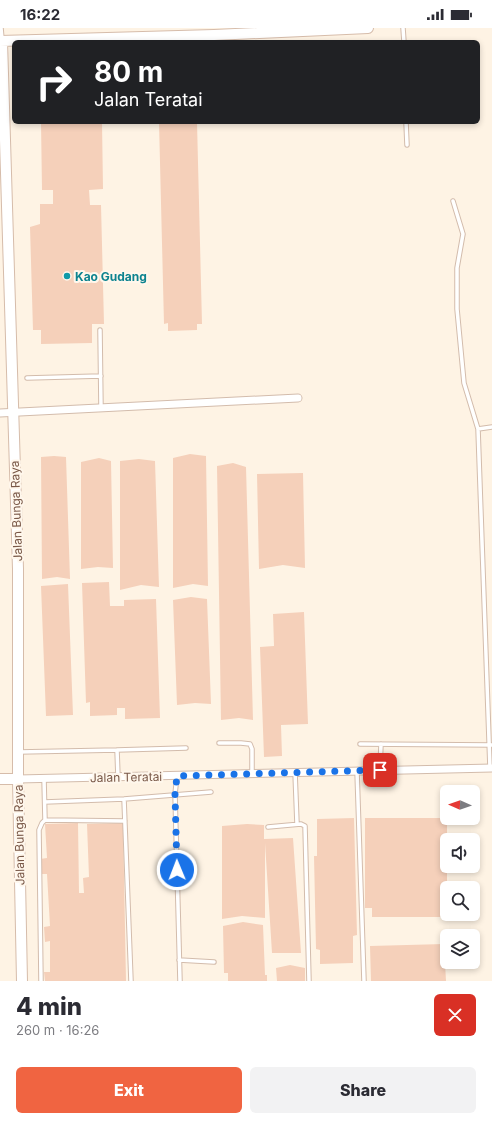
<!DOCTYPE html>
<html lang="en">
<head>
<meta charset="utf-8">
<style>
  :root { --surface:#fff; --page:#f2f2f3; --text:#2b2b33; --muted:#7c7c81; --accent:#f06441 }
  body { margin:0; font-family:Inter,sans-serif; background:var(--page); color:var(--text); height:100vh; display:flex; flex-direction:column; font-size:15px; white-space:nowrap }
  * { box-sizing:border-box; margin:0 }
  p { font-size:13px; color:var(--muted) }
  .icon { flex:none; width:22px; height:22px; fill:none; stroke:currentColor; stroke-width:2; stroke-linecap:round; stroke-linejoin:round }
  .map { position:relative; height:953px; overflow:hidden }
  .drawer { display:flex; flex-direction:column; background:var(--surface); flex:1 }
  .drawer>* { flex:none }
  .banner { position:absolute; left:12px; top:12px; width:468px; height:84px; border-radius:6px; box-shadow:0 2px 6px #0003; background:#202124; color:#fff; overflow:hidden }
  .needle { width:26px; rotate:272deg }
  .controls { position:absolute; left:440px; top:757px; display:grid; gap:8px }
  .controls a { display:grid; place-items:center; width:40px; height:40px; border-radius:6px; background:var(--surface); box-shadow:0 2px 6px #0003; font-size:20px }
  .pin { position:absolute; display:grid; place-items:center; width:34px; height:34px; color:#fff; margin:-17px; border-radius:8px; box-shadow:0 2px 6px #0006 }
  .me { position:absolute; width:44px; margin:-22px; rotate:359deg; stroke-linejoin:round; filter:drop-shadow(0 0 3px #0008) }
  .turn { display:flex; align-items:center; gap:14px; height:84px; padding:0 16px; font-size:18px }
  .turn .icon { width:52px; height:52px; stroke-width:2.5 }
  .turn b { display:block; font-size:28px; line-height:34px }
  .round { display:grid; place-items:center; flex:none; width:42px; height:42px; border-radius:6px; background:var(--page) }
  .head { display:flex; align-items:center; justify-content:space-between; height:68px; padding:0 16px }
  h1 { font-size:24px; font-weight:800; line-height:30px }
  .button { display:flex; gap:8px; margin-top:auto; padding:8px 16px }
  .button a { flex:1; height:46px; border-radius:6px; background:var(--accent); color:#fff; font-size:16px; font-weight:800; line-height:46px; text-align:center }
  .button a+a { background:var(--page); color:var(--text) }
  .status { display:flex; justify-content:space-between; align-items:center; height:28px; padding:0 20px; background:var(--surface); direction:ltr }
  .status svg { height:11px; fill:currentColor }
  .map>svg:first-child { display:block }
  .building { fill:#f5d0ba }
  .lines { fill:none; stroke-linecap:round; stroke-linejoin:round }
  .lane-casing { stroke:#d3bcac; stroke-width:5.5 }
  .street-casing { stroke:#d3bcac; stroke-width:9 }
  .secondary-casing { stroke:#d6bcaa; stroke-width:12 }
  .lane { stroke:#fff; stroke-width:3.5 }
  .street { stroke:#fff; stroke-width:7 }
  .secondary { stroke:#fff; stroke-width:10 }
  .route { stroke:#1a73e8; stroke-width:7; stroke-dasharray:0 12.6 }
  .culture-dot { fill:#0f9aa8; stroke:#fff7ec; stroke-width:1.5 }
  .labels { text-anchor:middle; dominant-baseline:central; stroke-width:4; stroke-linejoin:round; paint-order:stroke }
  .culture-label { font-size:12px; font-weight:bold; fill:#0d838f; stroke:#fff7ec; text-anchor:start }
  .street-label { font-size:12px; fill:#795848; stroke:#fff7ec }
</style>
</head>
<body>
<div class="status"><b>16:22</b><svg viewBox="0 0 49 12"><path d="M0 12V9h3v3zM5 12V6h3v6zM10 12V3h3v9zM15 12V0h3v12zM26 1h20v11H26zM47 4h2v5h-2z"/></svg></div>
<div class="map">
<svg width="492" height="953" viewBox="0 0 492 953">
  <rect width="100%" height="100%" fill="#fef3e4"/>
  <path class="building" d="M41,94H102L103,161L89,162L90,177H101L104,296H92V315L41,316V302H33L30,199L40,196V176H53V162H42Z
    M159,94H197L202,296H197V302L168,303V295L164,296Z
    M190,426L206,428L208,558L193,556L173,560V430Z
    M54,428L66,429L70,551L57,549L42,551L41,429Z
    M99,430L111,433L113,540L98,539L81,541V434Z
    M139,431L155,433L159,559L141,557L120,562V433Z
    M233,435L246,439L253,692L239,690L221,692L217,438Z
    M303,445L305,540L283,537L259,541L257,446Z
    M109,554L110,578H124V572L156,571L160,690L125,691V680H117V687L90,688V674L86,675L82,555Z
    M68,556L73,687L46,688L41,558Z
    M191,569L207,571L211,676L195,675L177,677L173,572Z
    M304,584L308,696L281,697L282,728L264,729L260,619L274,618L273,586Z
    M354,790L357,907L353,908V935L320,936V922L316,921L314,828H317V791Z
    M365,790H447V877L442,879L445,889H372V880H365Z
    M78,795L79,865H84L83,850L89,849L87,796L123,795L126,953H45L44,944H50V913L45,914L44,899L50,898L47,846H41L40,831L47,830L45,796Z
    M247,796L264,797V811L293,810L301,925H272L265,815V890L242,888L222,891V798Z
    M243,894L263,897L265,947H267V953H228V945H224L223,898Z
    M444,916L446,953H371L370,918Z
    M290,937L305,940V953H277L276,940Z"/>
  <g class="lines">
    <g class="lane-casing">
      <path id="lane" d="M1,0L2,11
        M403,0L404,14
        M406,94L407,117
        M453,173L463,206L457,240V281L464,355L478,401L490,740
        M100,302L101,380
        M27,350L101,348
        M478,401L492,399
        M219,715H241L250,716L252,721V745
        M360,716L492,717
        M117,722L186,720
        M19,724L117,722L118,749
        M380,742L381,716
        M357,743L364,953
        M295,744L297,796
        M177,748L175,766L180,953
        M44,751L45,792L125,793
        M124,771L131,953
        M45,774L124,771L211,764
        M268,799L301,796L305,798L309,953
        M179,932L214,934
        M41,953L39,802L42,795L45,792"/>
    </g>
    <g class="street-casing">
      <path id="street" d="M0,385L298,370
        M18,751L492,740"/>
    </g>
    <g class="secondary-casing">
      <path id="secondary" d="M0,13L214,7L368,0
        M2,13L18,541V751L22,953
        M0,751H18"/>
    </g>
    <use href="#lane" class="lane"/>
    <use href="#street" class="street"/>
    <use href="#secondary" class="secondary"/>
  </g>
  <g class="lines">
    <path class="route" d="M177,842L175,766L177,748L380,742"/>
  </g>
  <circle class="culture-dot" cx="67" cy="248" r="4"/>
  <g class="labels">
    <g class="culture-label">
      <text x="75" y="248">Kao Gudang</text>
    </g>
    <g class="street-label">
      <text transform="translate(16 483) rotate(-92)">Jalan Bunga Raya</text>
      <text transform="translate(126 749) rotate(-1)">Jalan Teratai</text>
      <text transform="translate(19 807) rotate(-91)">Jalan Bunga Raya</text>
    </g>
  </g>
</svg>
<div class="controls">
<a><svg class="needle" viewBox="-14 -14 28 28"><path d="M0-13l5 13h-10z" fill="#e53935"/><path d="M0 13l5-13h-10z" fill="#7c7c81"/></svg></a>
<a><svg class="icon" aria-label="sound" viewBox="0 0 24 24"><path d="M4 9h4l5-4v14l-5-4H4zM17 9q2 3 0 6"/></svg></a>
<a><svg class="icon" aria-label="search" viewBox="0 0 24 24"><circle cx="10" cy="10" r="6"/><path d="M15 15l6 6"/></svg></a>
<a><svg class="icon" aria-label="layers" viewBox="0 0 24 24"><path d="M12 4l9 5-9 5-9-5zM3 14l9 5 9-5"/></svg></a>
</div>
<div class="pin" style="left:380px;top:742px;background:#d93025"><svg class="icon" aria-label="arrive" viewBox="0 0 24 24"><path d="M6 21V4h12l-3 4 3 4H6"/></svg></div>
<svg class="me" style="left:177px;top:842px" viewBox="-20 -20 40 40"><circle r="17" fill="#1a73e8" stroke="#fff" stroke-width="3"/><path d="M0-11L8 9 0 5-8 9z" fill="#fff"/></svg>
<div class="banner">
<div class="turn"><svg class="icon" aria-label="right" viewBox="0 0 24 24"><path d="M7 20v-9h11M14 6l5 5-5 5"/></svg><div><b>80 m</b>Jalan Teratai</div></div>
</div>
</div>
<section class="drawer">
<div class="head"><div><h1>4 min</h1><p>260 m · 16:26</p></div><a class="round" style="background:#d93025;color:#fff"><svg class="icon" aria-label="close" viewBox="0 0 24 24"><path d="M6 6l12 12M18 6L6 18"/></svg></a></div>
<div class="button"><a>Exit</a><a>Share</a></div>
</section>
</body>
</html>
